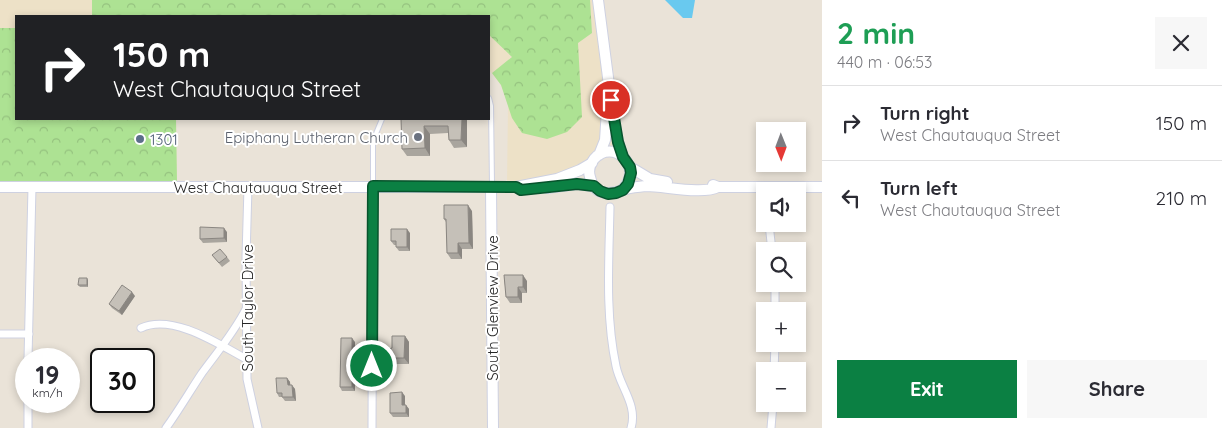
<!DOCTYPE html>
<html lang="en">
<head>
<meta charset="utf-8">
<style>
  :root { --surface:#fff; --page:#f7f7f7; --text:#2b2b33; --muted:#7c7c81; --line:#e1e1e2; --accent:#0b8043 }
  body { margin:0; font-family:Quicksand,sans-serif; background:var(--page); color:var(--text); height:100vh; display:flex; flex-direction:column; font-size:19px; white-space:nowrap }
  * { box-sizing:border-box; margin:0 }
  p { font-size:16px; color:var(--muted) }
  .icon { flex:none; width:28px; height:28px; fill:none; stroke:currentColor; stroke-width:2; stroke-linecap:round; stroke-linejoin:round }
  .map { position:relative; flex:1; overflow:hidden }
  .panel { display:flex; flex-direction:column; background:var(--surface); width:400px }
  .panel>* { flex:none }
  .top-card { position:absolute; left:15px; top:15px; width:475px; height:105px; border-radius:0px; box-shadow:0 2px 8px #0003; background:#202124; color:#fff; overflow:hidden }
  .needle { width:32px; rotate:179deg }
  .tools { position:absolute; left:756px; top:122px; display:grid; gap:10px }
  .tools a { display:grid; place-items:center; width:50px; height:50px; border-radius:0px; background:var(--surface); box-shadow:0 2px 8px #0003; font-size:25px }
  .speed { position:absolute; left:15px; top:348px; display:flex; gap:10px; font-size:25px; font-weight:700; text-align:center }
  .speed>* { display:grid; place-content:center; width:65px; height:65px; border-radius:50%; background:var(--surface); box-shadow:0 2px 8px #0003; line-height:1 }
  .speed small { font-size:12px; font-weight:400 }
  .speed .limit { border:2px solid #111; border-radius:8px; background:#fff; color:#111 }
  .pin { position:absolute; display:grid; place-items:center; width:42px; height:42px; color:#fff; margin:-21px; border:2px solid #fff; border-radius:50%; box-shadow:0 1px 5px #0007 }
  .me { position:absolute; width:55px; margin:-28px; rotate:0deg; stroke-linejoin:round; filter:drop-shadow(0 0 4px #0008) }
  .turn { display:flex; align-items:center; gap:18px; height:105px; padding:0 15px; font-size:22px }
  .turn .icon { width:65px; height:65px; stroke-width:2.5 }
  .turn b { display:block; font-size:35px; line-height:42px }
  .round { display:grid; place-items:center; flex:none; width:52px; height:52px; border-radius:0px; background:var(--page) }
  .head { display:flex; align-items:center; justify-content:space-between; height:85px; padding:0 15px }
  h1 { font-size:30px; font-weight:800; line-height:38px; color:#1e9e55 }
  .button { display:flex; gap:10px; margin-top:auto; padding:10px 15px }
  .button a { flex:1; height:58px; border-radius:0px; background:var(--accent); color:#fff; font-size:20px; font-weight:800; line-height:58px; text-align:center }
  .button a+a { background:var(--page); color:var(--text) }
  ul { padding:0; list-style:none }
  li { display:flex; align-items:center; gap:15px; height:75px; padding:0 15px; border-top:1px solid var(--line) }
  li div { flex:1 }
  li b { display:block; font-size:19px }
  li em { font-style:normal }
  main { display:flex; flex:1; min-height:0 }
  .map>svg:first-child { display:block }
  .education { fill:#ede1c7 }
  .forest { fill:url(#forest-crowns) }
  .water { fill:#69c9ef }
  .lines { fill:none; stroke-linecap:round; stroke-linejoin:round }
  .lane-casing { stroke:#ced1e1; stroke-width:6 }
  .street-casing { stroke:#ced1e1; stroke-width:9 }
  .secondary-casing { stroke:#ced1e1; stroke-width:12 }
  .lane { stroke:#fff; stroke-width:4 }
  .street { stroke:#fff; stroke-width:7 }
  .secondary { stroke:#fff; stroke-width:10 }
  .wall { fill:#a9a59e }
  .shaded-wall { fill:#8a8681 }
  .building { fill:#c5c0b8; stroke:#8a8681 }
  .route-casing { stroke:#07532c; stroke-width:12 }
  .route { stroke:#0b8043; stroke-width:9 }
  .worship-dot { fill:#6b7280; stroke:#fff; stroke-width:2 }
  .service-dot { fill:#5c6f8a; stroke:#fff; stroke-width:2 }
  .labels { text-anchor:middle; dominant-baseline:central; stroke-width:4; stroke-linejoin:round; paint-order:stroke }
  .worship-label { font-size:15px; fill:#5b616d; stroke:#fff; text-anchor:end }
  .service-label { font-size:15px; fill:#4e5e75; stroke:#fff; text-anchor:start }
  .street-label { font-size:15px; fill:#272727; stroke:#fff }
</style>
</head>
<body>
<main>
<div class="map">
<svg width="822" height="428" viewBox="0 0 822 428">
  <defs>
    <pattern id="forest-crowns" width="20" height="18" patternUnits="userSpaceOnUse" patternTransform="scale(1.25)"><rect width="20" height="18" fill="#ade293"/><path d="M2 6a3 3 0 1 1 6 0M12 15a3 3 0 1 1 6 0" fill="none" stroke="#95c27f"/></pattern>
  </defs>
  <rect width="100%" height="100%" fill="#eae3d8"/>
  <path class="education" d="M0,0H603L615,103L623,147L608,148L572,170L548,179L507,184L508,103L501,85L489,70V16H16V119H176L177,182H0Z"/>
  <path class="forest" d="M92,0H590L592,33L578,43L582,117L567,132L547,139L522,133L512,118L501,85L492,73L512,57L489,35V16H92Z
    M0,28H16V119H176L177,182H0Z"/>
  <path class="water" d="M665,0H695L692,18H683Z"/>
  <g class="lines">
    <g class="lane-casing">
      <path id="lane" d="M489,98L491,106L492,185
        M373,186V141L382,119"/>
    </g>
    <g class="street-casing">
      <path id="street" d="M248,187L246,257L247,379L258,428
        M610,207C609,260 605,314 616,366C620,387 638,405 631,428
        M769,224L772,251
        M775,284V311
        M141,328C173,313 220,345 248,360
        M0,334H29
        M28,359L32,187
        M774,371L775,344
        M28,401V428
        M166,428C179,410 190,391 202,373C218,351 233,334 246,309
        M372,428L373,186
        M771,428L773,404"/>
    </g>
    <g class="secondary-casing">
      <path id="secondary" d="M598,0L613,116L618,142L623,157
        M599,155L605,140L607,110
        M630,167L650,179L667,182
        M713,185L718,187H822
        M0,187H516L557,179L580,170L592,163
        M491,187L493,428
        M547,188L577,184L593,186
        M623,189C644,166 613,138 594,159C590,164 588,171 590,177C594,196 609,195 623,190C629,187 639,187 646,186C665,186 702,195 718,187"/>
    </g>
    <use href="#lane" class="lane"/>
    <use href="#street" class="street"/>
    <use href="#secondary" class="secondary"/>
  </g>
  <path class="wall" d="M113,119H136L114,120Z
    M401,119L467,120V147L454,148L449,140L448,133L430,134V156H407L402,149Z
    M472,211L473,249H462V259H451L447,253L446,222L444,219Z
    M227,232V242L203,243L200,239Z
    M410,233V251H399L396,247V245H394L391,241Z
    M212,255L227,257L230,261L222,267Z
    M504,275L527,281V293H522V303H510L506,297Z
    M88,280V287H80L78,285Z
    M135,296L122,315L112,308L109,304Z
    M405,336L409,342V364H393L389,358L392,348Z
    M355,342V391H342L340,387Z
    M287,378L290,382V385L295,389L296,401H285L282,397H279L277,393Z
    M405,396V405L409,409V417H393L390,413Z"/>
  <path class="shaded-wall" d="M462,119H466L467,120V147L461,140Z
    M424,126L430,134V156L425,148Z
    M468,205L472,211L473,249L469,243Z
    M224,228L227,232V242L224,238Z
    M407,229L410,233V251L407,247Z
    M458,243L462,249V259L458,253Z
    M523,275L527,281V293L523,287Z
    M87,278L88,280V287L87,285Z
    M518,287L522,293V303L518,297Z
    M132,292L135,296L122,315L119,311Z
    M405,336L409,342V364L404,358Z
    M352,338L355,342V391L352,387Z
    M287,378L290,382L291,389L288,385Z
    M292,385L295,389L296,401L293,397Z
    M402,392L405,396V409L402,405Z
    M406,405L409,409V417L406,413Z"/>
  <path class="building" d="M401,119H462L461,140H449L448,126H424L425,148L402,149Z
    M444,205H468L469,243H458V253H447L446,219H444Z
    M200,227L224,228V238L200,239Z
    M391,229H407V247H396V241H391Z
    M220,249L227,257L219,263L212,255Z
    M504,275H523V287H518V297H506Z
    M79,278H87V285H78Z
    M122,285L132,292L119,311L109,304Z
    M392,336H405L404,358H389V349L392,348Z
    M341,338H352V387H340Z
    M276,378H287L288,385H292L293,397H282V393H277Z
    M402,392V405H406V413H390V393Z"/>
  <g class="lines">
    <g class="route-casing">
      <path id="route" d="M372,366L373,186L516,187L521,190L577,184L594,186L600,191L608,194L616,193L623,190L628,184L631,173L630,167L623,157L618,142L611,100"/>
    </g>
    <use href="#route" class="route"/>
  </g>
  <circle class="worship-dot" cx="418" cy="137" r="5"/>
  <circle class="service-dot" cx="140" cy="139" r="5"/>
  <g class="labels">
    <g class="worship-label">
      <text x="408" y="137">Epiphany Lutheran Church</text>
    </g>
    <g class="service-label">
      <text x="150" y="139">1301</text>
    </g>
    <g class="street-label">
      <text x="258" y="187">West Chautauqua Street</text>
      <text transform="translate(247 308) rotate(-90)">South Taylor Drive</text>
      <text transform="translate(492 308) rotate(-90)">South Glenview Drive</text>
    </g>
  </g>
</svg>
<div class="tools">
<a><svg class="needle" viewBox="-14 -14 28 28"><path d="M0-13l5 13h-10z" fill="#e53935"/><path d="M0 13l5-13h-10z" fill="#7c7c81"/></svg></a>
<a><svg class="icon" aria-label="sound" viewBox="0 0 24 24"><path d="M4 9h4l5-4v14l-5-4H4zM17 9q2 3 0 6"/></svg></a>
<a><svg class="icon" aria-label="search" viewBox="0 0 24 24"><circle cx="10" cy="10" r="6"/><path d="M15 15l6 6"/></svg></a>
<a>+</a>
<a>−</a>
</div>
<div class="speed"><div>19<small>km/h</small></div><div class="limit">30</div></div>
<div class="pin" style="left:611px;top:100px;background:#d93025"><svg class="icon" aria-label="arrive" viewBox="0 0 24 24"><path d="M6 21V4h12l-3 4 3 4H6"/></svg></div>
<svg class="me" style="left:372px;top:366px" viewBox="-20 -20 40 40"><circle r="17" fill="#0b8043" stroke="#fff" stroke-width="3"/><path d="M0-11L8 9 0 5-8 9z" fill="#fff"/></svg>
<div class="top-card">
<div class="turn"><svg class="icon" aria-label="right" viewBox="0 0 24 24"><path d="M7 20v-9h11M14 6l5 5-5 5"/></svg><div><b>150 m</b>West Chautauqua Street</div></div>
</div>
</div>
<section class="panel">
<div class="head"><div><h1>2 min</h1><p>440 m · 06:53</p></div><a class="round"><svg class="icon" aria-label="close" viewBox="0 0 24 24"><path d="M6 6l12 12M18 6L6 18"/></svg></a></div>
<ul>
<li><svg class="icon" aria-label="right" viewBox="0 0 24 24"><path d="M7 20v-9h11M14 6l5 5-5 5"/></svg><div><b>Turn right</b><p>West Chautauqua Street</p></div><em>150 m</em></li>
<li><svg class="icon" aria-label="left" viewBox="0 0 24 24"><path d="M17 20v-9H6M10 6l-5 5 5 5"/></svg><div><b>Turn left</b><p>West Chautauqua Street</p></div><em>210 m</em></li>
</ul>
<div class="button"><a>Exit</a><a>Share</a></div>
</section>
</main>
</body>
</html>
